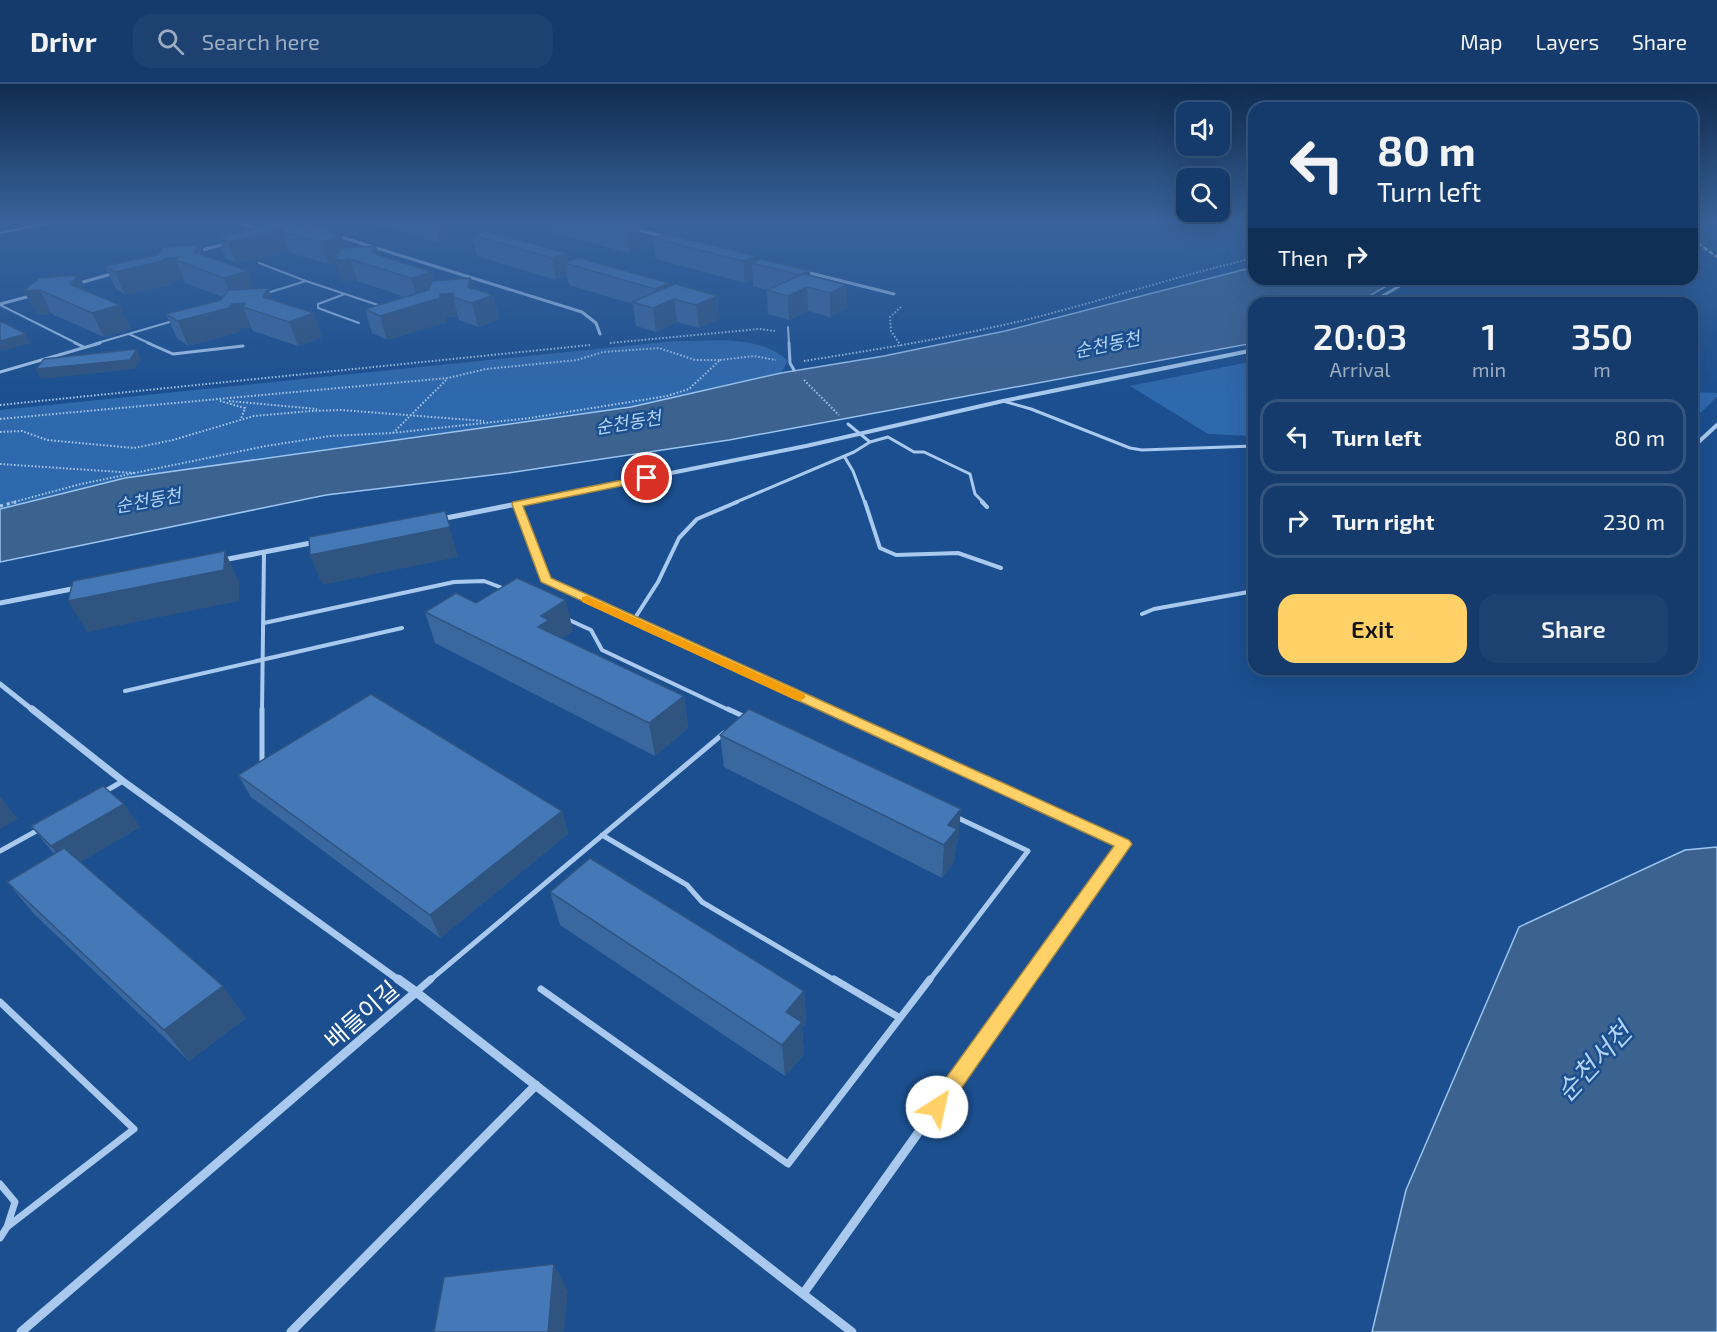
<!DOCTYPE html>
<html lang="en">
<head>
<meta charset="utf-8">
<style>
  :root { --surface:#143b6b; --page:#1d4271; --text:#f1f3f6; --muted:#9dadc1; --line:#33557e; --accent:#ffd166 }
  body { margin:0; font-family:"Exo 2","Noto Sans KR",sans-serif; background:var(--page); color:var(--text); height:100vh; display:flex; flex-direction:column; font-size:22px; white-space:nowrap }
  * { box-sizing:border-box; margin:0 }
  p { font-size:20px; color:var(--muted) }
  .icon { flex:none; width:33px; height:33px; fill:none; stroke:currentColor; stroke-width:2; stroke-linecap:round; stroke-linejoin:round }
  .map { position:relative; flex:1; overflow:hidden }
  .details { position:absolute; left:1248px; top:213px; width:450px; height:378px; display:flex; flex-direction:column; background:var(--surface); border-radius:18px; box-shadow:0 6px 24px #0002,0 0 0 2px var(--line) }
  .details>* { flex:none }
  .top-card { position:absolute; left:1248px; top:18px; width:450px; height:183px; border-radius:18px; box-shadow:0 6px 24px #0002,0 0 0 2px var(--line); background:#143b6b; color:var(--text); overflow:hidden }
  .buttons { position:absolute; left:1176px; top:18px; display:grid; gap:12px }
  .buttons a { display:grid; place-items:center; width:54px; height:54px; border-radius:12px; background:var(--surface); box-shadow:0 6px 24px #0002,0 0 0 2px var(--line); font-size:30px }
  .pin { position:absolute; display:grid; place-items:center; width:51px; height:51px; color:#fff; margin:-26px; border:3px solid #fff; border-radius:50%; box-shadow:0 2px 6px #0007 }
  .me { position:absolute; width:66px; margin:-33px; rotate:35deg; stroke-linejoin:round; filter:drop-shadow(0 0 4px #0008) }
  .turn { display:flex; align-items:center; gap:21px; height:126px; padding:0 30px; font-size:27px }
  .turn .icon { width:78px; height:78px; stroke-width:2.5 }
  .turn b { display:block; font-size:42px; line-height:51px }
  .then { display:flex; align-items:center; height:57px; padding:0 30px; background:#0003; gap:12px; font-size:22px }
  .eta { display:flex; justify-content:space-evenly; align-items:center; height:102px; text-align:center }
  .eta b { font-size:36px; font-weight:600; line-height:42px }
  .button { display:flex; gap:12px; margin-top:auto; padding:12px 30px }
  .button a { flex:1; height:69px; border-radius:18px; background:var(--accent); color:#111; font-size:24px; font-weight:600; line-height:69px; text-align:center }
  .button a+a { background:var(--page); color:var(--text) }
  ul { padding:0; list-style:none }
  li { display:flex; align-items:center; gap:18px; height:75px; margin:0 12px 9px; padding:0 18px; border:3px solid var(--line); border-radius:18px }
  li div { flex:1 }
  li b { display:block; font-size:22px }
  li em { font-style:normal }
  header { display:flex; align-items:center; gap:36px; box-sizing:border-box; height:84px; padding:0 30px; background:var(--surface); border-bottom:2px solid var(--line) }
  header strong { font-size:28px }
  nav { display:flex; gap:33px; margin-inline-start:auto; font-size:21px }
  .search { width:420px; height:54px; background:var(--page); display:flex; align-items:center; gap:15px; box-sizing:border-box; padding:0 21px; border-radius:18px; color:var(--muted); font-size:22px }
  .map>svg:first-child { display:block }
  .green { fill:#2e69ad }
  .water { fill:#3c6290; stroke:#9cc4f0; stroke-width:1.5 }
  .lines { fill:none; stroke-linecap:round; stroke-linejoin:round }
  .path-far1 { stroke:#a9c9ee; stroke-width:2; stroke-dasharray:1.5 2; stroke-linecap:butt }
  .path { stroke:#a9c9ee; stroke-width:3; stroke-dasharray:3 4; stroke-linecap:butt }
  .lane-far4 { stroke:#a9c9ee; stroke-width:2 }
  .lane-far3 { stroke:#a9c9ee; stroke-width:3 }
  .lane-far2 { stroke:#a9c9ee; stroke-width:4 }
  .lane-far1 { stroke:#a9c9ee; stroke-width:5 }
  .lane { stroke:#a9c9ee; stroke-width:7 }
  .street-far4 { stroke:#a9c9ee; stroke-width:3 }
  .street-far3 { stroke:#a9c9ee; stroke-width:4 }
  .street-far2 { stroke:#a9c9ee; stroke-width:5 }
  .street-far1 { stroke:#a9c9ee; stroke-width:7 }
  .street { stroke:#a9c9ee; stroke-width:9 }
  .rail { stroke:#fff; stroke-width:2; stroke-dasharray:5 2; stroke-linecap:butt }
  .wall { fill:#3a679d }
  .shaded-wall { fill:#305480 }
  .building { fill:#4478b7; stroke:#305480; stroke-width:1.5 }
  .route { fill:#ffd166; stroke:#a68842; stroke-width:1.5 }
  .slow { fill:#f59e0b }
  .labels { text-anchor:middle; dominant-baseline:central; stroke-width:5; stroke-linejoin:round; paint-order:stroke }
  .far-water-label { font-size:18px; font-style:italic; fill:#b5d3f5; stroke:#1b4f8f }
  .near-street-label { font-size:24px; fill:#fff; stroke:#1b4f8f }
  .near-water-label { font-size:26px; font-style:italic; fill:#b5d3f5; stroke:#1b4f8f }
</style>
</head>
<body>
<header>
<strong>Drivr</strong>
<div class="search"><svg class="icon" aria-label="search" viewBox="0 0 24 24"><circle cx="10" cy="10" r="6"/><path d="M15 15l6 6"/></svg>Search here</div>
<nav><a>Map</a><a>Layers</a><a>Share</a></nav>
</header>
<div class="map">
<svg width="1717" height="1248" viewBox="0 0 1717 1248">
  <rect width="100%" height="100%" fill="#1b4f8f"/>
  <path class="green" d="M675,257C713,257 759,250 788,277L781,289L631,323L125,394L0,425V326Z
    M1254,277V352L1208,350L1130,302Z
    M1692,308L1717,309V313L1692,337Z"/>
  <path class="water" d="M1254,183V195H1399L1357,219H1254V259L729,356L508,389L326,411L0,478V425L125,394L631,323L781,289L884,272L1005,247Z
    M1717,763V1248H1372L1406,1106L1519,843L1685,766Z"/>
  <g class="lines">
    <path class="path-far1" d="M901,223L890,233L891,247L901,262
      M610,259L759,245L775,247
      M720,276L754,272L776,276
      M804,277C879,265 955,253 1029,235C1104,216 1178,192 1254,174
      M804,296L839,331
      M220,317L245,324L241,335
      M229,317L317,325
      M0,321L590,261
      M0,335L448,294L486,285L577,276L603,268L659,264L695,276H720L689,305L667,312L530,334L392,349L330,352L266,362L81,400L10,419
      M0,348L22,347L47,356L134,364L173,356L254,332L311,327L341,326L484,337
      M393,349L447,295
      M0,380L135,389"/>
    <path class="path" d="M0,422L16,418"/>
    <path class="lane-far4" d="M231,137L258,145
      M0,149L58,137
      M259,179L306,197L264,210
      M306,197L384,223
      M345,210L318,220V224L359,239
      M0,221L78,260
      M788,243L789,260
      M129,250L151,260
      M94,260L173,237"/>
    <path class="lane-far3" d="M75,259L84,263
      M148,259L173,270L243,262
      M789,259L790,279L794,286
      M0,288L100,259
      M1003,317L1031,325L1130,364L1142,366L1254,362
      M870,358L888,353L914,368H924L970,390L975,410L984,419
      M844,372L853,387L865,419
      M734,419L854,368L870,358L848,340"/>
    <path class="lane-far2" d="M865,418L880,464L896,471L958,469L1001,484
      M982,418L987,423
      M1142,530L1154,525L1254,507
      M567,535L591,546L602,566L731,627
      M633,537L658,498L679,454L697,435L737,418
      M264,539L454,498L484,497L505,505
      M125,607L402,544
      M262,627L264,468"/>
    <path class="lane-far1" d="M262,625V677L265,679
      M728,625L745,633
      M104,708L123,697
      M602,751L687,801L702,818L836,897
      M0,767L40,745
      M429,897L724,649
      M929,897L1028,767L956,733"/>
    <path class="lane" d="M834,895L900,934
      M541,905L788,1080L930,895
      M416,908L431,895
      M0,918L134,1045L7,1143
      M0,1100L15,1118L7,1143L0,1154"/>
    <path class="street-far4" d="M299,140L582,228L596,239L600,250
      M634,145L667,153
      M195,168L229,159
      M802,187L894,210
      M76,200L115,189
      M1370,219L1412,195
      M0,220L34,211"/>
    <path class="street-far3" d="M1692,364L1717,341
      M521,419L806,362L1003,317L1254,266"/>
    <path class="street-far2" d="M517,420L528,418
      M441,435L517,420L545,496L831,627
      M223,476L316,458
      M0,519L77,504
      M0,600L34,627"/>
    <path class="street-far1" d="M32,625L123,697L400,897
      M828,625L1124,760L1026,897"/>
    <path class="street" d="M416,908L803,1210L1028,895
      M803,1210L852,1248
      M21,1248L416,908L398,895
      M291,1248L536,1001"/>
    <path class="rail" d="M1692,155L1717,173"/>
  </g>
  <path class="wall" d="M267,137H303L305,143L346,164L376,162L379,171L435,197L472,205L493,211L499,235L478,243L459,236L458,232L447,233V238L387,256L372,249L365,225L405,213L357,197L342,198L336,178L329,180L290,169L288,166L279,167L278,170L236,180L226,174L218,153L263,143Z
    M374,137H447L451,155L439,159L388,142L376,143Z
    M550,137H615L639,143L641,164L629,169L552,148Z
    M472,151L566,169L567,178L669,203L717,212L719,235L699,244L677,238L656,248L636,242L633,220L569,201L567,192L556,196L477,172Z
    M653,154L755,172V178L810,187V192L847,201V224L830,233L808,227L789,236L768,230L767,206H768L753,202V196L745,199L656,175Z
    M201,161L205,172L255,205L268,204L273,216L322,253L298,262L253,247L251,243L241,244L239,248L188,262L177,254L166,230L221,216L223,213L185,199L184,196H175L173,200L125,211L116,205L105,182Z
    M39,194L87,207L131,245L104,253L52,230L37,231L24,207Z
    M476,519L573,547L562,554L684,612L688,644L655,672L435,559L425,528Z
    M720,651L958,758L956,760L954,778L942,794L724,683Z
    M238,691L562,727L568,750L440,854L251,713Z
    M31,742L140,743L80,778L246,934L189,977L35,831L7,798L54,770Z
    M550,808L804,907L806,939L802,944L804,970L785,992L560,841Z"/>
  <path class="shaded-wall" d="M300,137H303L309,155L298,141Z
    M436,137H447L451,155L439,159L434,138Z
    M639,143L641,164L629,169L626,147Z
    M283,145L282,148L288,166L279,167L278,170L236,180L228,158L272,146Z
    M342,152L350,175L357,197L342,198L336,178L329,180L322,158Z
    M201,161L210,182L194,168Z
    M376,162L382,183L373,169Z
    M566,169L568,179H565L567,192L556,196L552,174Z
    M755,172V180L752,179L753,196L745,199L743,177Z
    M178,173L176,176L184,196H175L173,200L125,211L115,188L165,174Z
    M248,187L256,210L233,217L224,194Z
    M810,187V204L807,203L808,227L789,236L788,212L800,191Z
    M432,188L438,210L418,217L411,194Z
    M79,191L90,214L70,200Z
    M470,194L475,218L493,211L499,235L478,243L468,203Z
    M669,199L671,216L674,215L677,238L656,248L653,224L657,222L655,205Z
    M847,201V224L830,233V209Z
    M268,204L277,227L263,213Z
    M40,206L52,230L37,231L24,207Z
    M453,209V213L458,232L447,233V238L387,256L380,232L440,210Z
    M717,212L719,235L699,244L696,221Z
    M245,219L243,223L251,243L241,244L239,248L188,262L178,237L231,220Z
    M120,221L131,245L104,253L92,229Z
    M314,229L322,253L298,262L289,238Z
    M26,250L31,259L2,267L0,263V257Z
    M137,265L141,275L135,285L41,295L36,285Z
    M445,427L458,473L322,501L310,471Z
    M225,467L239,498V517L87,548L68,517Z
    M566,516L573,547L555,559L538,543L541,532Z
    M684,612L688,644L655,672L649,639Z
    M0,712L18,735L0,745Z
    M124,720L140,743L69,785L51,762Z
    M961,725L958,758L956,760L954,778L942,794L944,761L948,741Z
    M562,727L568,750L440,854L430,831Z
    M223,902L246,934L189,977L164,946Z
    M804,907L806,939L802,944L804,970L785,992L782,961L786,928Z
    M554,1180L568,1207L564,1248H548Z"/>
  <path class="building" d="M267,137H300L298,141L342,152L322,158L282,148L283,145L272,146L271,149L228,158L218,153L263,143Z
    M587,137H615L639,143L626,147Z
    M486,147L566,169L552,174L472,151Z
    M665,150L755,172L743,177L653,154Z
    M201,161L194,168L248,187L224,194L176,176L178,173L165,174L163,177L115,188L105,182L157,171L164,163Z
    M376,162L373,169L432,188L411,194L350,175L335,176L341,164Z
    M579,174L669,199L655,205L565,179Z
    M761,175L810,187L800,191L752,179Z
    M803,190L847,201L830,209L807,203L788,212L767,206Z
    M79,191L70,200L120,221L92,229L40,206L24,207L39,194Z
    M470,194L468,203L493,211L472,219L453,213V209L440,210V214L380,232L365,225L429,206L432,197Z
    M675,200L717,212L696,221L674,215L653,224L632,218Z
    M268,204L263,213L314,229L289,238L243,223L245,219L231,220L229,224L178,237L166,230L221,216L228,206Z
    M0,237L26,250L0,257Z
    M137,265L130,276L36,285L44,275Z
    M445,427L450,443L310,471L309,453Z
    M225,467L224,486L68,517L73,497Z
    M517,494L566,516L541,532L549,536L538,543L684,612L649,639L425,528L456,509L476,519Z
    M371,610L562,727L430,831L238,691Z
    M749,625L961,725L948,741L957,745L944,761L720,651Z
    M103,702L124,720L51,762L31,742Z
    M64,764L223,902L164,946L7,798Z
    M590,774L804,907L786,928L802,938L782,961L550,808Z
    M554,1180L548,1248H434L444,1193Z"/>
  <linearGradient id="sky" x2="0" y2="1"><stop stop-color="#0f2b4f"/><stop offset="0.44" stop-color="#39639b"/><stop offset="1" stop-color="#39639b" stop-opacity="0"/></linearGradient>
  <rect width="1717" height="312" fill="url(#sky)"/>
  <path class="route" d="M647,391L651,392V396L523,422L551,494L1129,756L1132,760L944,1029L937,1032L930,1029L927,1023L930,1016L1114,762L541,498L512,420L513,418Z"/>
  <path class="slow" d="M587,512L804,610L806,613L800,617L795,616L582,518V513Z"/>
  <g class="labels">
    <g class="far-water-label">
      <text transform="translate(1107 260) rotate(-12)">순천동천</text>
      <text transform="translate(628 338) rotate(-9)">순천동천</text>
      <text transform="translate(148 416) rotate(-10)">순천동천</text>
    </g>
    <g class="near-street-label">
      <text transform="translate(361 930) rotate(-41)">배들이길</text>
    </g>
    <g class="near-water-label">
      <text transform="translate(1593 977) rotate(-47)">순천서천</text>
    </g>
  </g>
</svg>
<div class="buttons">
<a><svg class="icon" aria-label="sound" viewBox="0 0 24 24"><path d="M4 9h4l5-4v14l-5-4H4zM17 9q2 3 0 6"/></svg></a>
<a><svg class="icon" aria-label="search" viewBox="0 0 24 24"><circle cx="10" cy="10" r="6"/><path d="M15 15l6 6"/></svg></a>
</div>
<div class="pin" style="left:647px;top:394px;background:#d93025"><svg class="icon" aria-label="arrive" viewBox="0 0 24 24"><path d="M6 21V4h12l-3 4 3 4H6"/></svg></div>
<svg class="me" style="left:937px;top:1023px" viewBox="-20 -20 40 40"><circle r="19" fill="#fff"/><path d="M0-13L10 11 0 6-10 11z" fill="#ffd166"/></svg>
<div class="top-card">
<div class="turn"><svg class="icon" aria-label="left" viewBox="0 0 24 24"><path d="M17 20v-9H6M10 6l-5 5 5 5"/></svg><div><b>80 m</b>Turn left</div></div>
<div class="then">Then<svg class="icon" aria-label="right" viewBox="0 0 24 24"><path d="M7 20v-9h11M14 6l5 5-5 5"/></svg></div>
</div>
<section class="details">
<div class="eta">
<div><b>20:03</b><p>Arrival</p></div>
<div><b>1</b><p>min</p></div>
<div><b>350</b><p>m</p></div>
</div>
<ul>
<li><svg class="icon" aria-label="left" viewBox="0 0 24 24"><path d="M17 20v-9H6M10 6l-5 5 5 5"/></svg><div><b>Turn left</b></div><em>80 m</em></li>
<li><svg class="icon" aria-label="right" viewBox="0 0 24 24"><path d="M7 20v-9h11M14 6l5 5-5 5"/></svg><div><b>Turn right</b></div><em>230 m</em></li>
</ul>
<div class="button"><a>Exit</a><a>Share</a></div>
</section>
</div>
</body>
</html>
